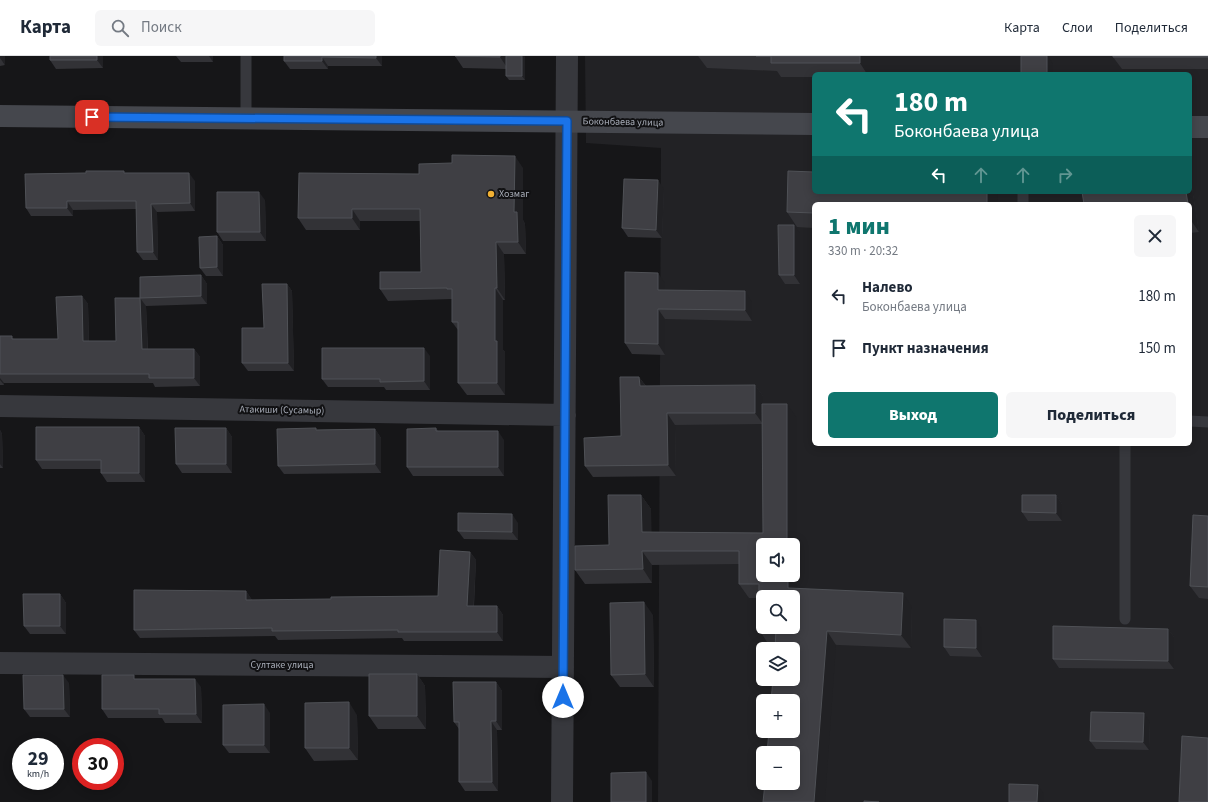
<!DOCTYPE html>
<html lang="ru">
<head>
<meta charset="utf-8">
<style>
  :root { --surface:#fff; --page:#f6f6f7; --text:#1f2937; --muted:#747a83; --line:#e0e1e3; --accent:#0f766e }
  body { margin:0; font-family:"Source Sans 3",sans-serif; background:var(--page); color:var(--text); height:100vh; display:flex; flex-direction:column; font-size:15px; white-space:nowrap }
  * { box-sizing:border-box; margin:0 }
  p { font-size:13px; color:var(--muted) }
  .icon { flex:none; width:22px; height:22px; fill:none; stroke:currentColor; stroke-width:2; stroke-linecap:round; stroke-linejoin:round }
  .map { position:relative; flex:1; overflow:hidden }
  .side { position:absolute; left:812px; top:146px; width:380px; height:244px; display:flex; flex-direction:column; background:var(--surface); border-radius:6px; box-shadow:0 2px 10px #0003 }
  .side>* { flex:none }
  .hud { position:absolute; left:812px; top:16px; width:380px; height:122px; border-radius:6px; box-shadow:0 2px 10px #0003; background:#0f766e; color:#fff; overflow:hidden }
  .tools { position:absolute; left:756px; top:482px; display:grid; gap:8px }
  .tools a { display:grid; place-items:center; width:44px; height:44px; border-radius:6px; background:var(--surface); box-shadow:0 2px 10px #0003; font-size:20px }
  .speed { position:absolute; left:12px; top:682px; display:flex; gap:8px; font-size:20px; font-weight:700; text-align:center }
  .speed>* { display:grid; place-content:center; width:52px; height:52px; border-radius:50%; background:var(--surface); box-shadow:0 2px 10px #0003; line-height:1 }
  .speed small { font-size:10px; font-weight:400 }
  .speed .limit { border:6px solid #d22; background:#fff; color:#111 }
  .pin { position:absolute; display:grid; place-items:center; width:34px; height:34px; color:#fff; margin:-17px; border-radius:8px; box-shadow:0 2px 6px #0006 }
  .me { position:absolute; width:44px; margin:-22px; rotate:0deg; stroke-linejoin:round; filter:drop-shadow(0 0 3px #0008) }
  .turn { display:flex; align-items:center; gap:14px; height:84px; padding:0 16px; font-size:18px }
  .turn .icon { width:52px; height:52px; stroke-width:2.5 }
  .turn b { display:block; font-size:28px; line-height:34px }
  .lanes { display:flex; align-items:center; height:38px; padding:0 16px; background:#0003; justify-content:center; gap:20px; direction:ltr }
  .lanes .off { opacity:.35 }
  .round { display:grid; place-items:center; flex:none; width:42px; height:42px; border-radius:6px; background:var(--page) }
  .head { display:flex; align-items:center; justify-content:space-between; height:68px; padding:0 16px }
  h1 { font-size:24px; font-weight:800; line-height:30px; color:var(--accent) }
  .button { display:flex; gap:8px; margin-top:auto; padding:8px 16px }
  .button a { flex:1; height:46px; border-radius:6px; background:var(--accent); color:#fff; font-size:16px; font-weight:800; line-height:46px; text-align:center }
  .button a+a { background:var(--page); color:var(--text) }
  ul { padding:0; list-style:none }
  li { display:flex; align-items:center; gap:12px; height:52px; padding:0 16px }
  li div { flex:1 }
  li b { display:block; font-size:15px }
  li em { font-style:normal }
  header { display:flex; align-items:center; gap:24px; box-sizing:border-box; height:56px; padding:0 20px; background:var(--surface); border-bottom:1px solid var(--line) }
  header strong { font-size:19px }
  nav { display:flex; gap:22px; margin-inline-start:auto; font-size:14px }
  .search { width:280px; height:36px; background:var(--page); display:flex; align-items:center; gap:10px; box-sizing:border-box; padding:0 14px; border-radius:6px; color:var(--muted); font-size:15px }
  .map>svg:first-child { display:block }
  .built { fill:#222225; fill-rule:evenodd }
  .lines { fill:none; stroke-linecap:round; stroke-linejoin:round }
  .lane { stroke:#37383d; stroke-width:11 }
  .street { stroke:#37383d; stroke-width:22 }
  .secondary { stroke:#45474d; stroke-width:22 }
  .wall { fill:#323236 }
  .shaded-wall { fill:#212124 }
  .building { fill:#3f3f44; stroke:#4f5156; fill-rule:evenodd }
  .route-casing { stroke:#114b97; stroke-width:10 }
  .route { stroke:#1a73e8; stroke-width:7 }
  .poi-dot { fill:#f2b134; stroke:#111113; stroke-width:1.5 }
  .labels { text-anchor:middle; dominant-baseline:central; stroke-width:4; stroke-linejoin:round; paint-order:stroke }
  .street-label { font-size:10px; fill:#a8adb8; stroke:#111113 }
  .poi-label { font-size:10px; fill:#a8adb8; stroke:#111113; text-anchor:start }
</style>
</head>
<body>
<header>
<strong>Карта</strong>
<div class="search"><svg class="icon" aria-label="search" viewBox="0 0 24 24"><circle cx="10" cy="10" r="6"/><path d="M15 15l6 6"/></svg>Поиск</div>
<nav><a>Карта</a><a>Слои</a><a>Поделиться</a></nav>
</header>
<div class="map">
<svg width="1208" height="746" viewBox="0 0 1208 746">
  <rect width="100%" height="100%" fill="#161618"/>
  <path class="built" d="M585,0H1208V746H658L661,92L586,87ZM814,18H1190V136H814ZM814,148H1190V388H814ZM763,489H793V519H763ZM763,541H793V571H763ZM763,593H793V623H763ZM763,645H793V675H763ZM763,697H793V727H763Z"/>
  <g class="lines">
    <path class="lane" d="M246,63V0
      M1023,148V136
      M1190,365L1208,366
      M1125,388V563"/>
    <path class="street" d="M0,350L565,359
      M0,607L563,611
      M562,746L567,0"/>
    <path class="secondary" d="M0,60L814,68
      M1190,71H1208"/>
  </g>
  <path class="wall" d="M0,0L5,9L0,10Z
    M50,0H103V12L56,13L50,4Z
    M176,0H213V6H181Z
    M284,0H382V10H328V13H290L284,5Z
    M455,0H524L525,2V24H509L506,20V13L463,12Z
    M698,0H870V18H814V21H781L777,15L707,12Z
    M1208,0V13H1122L1113,1Z
    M523,112V164L525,168L526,198H504L505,244H503V294L505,296V339H467L458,327V274L452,266V243L388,245L380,233L421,216L420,165H360V174H306L298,162L419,118Z
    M126,117L195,125V155L157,156L158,204H143L137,196L136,153L73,154V160H31L26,152Z
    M1190,119L1199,176L1190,177Z
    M664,133L662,182L628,181L622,172Z
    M814,136H996L998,138L814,148V172L797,171L787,156Z
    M265,144L266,185H223L217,176Z
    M800,177V228H785L779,219Z
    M217,180L223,189V220H206L200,212Z
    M201,219L207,228V248L146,250L148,293H194L200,301V330L155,331L153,327H4V329H0V280L15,283H58L82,240L88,248L89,285H116L140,242Z
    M665,227V234L752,246V265L665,263V299L632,298L625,287Z
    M287,228L292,235L294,315H248L242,307L264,272Z
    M430,300V334H386L384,331H328L322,323Z
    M639,321L646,330L755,329L763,340V348L797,362V533L912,551L911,592L767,586L758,572L759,542H749L739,528V508L652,509V527L585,528L575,514L609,489L641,439L651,453V476L763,477L762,368L675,369L676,420L593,421L585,410L621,380Z
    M139,371L145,380V426H107L101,417V413H42L36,404Z
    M226,372L232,381V417H182L176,408Z
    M436,372L438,375L504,384V420H413L407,411Z
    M375,373L381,382V417L284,418L278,410L317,374Z
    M0,374L2,378L3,412H0Z
    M1056,439L1062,448V465H1028L1022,456Z
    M1208,460V543L1199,542L1190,530Z
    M518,467V484L464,483L458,475Z
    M470,496L476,504L474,550H497L503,559V585H404L402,582L278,584L275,580L140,582L134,574L246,535L252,544L331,543L438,540Z
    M60,538L66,547V578H30L24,570Z
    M653,559L654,631H620L611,619Z
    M982,573V601L950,600L944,591Z
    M1168,573L1174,581V613L1059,612L1053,603Z
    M417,618L425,630L426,673H378L369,660Z
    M137,623L201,631L202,667H165L162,662H108L102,653Z
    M496,626L502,635V674H497L498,735H465L459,726V673L454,666Z
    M69,627L70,661H30L24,653Z
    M270,657V697H229L223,689Z
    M357,659L358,704L314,705L305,692Z
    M1150,666L1149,694L1096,693L1090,685Z"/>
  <path class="shaded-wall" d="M0,0H5V9L0,2Z
    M97,0H103V12L97,4Z
    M209,0H213V6Z
    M376,0H382V10L376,2Z
    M500,0H509L508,13L500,1Z
    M522,0H524L525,2V24L522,20Z
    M860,0H870V18H867L860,7Z
    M1047,0H1048L1053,8V18H1047Z
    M322,1L328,10V13L322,5Z
    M515,100L523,112V164L525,168L526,198L518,186L514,156Z
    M189,117L195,125V155L190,147Z
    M1190,119L1199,176L1190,163V148H1188L1186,136H1190Z
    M658,124L664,133L662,182L656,174Z
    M259,136L265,144L266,185L260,176Z
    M987,136H996L998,138L997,148H987Z
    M67,145L73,154V160L67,152Z
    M151,148L157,156L158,204L153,196Z
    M352,153L360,165V174L352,162Z
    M794,169L800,177V228L794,219Z
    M217,180L223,189V220L217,211Z
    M496,186L504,198L505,244L497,232Z
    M658,217L665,227V245L658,234Z
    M201,219L207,228V248L201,240Z
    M287,228L292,235L294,315L288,307Z
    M495,232L503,244V294L505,296V339L497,327L495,285Z
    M745,235L752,246V265L745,254Z
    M82,240L88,248L89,294L83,285Z
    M140,242L146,250L148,302L142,293Z
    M658,253L665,263V299L658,288Z
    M424,292L430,300V334L424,325Z
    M194,293L200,301V330L194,322Z
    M639,321L647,332L640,330Z
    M0,322L4,327V329L0,324Z
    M755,329L763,340V368L755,357Z
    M787,348L797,362V546L788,532V519H793V489H787Z
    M667,357L675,369L676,420L668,409Z
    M139,371L145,380V426L139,417Z
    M226,372L232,381V417L226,408Z
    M375,373L381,382V417L375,408Z
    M0,374L2,378L3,412L0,408Z
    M498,375L504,384V420L498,411Z
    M641,439L651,453L652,490L642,476Z
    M1056,439L1062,448V465L1056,457Z
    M512,458L518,467V484L512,476Z
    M642,495L652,509V527L643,513Z
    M470,496L476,504L473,559L467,550Z
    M246,535L252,544H246Z
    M903,537L912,551L911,592L901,579Z
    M60,538L66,547V578L60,570Z
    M644,546L653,559L654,631L645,618Z
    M497,550L503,559V585L497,576Z
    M976,564L982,573V601L976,592Z
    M1168,573L1174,581V613L1168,605Z
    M827,575L836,589L825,746H814Z
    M417,618L425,630L426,673L417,660Z
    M63,619L69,627L70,661L64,653Z
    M195,623L201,631L202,667L196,658Z
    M496,626L502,635V674L496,665Z
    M349,646L357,659L358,704L349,692Z
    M264,648L270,657V697L264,689Z
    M1144,657L1150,666L1149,694L1143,686Z
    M491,665L497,674L498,735L492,726Z
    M646,716L652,725V746H646Z
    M1038,729L1044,738V746H1037Z"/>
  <path class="building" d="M50,0H97V4H50Z
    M284,0H376V2L322,1V5H284Z
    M455,0H500V1Z
    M506,0H522V20H506Z
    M756,0H860V7H771V0Z
    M1021,0H1047V18H1021Z
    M1113,0H1208V1H1113Z
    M452,99L515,100L514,156H517L518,186H496L497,232H495V285H497V327H458V266H452V233H447V232L380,233V216H421L420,153H352V162H298L299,117L419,118V108L452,107Z
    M86,115H124V117H189L190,147L151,148L153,196H137L136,145H67V152H26L25,118L86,117Z
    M788,115L814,116V136H987V148H814V157L787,156Z
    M624,123L658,124L656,174L622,172Z
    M217,136H259L260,176H217Z
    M1082,136H1186L1188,148H1084Z
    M778,169H794V219H779Z
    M217,180V211L200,212L199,181Z
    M625,216L658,217V234L745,235V254L658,253V288L625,287Z
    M201,219V240L140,242V221Z
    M262,228H287L288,307H242V272H264Z
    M82,240L83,285H116L115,242H140L142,293H194V322H149V318H0V280H12V283H58L56,241Z
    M322,292H424V325L380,326V323H322Z
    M620,321H639L640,330L755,329V357H667L668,409L585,410L584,382L621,380Z
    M762,348H787V489H763V519H788V532L903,537L901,579L827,575L814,746H763L765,727H793V697H767L769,675H793V645H771L773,623H793V593H775L776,573L758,572L759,528H739V495H642L643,513L575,514V490L609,489L608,439H641L642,476L763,477ZM763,541H793V571H763Z
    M36,371H139V417H101V404H36Z
    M175,372H226V408H176Z
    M316,372V374L375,373V408L278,410L277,373Z
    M436,372V375H498V411H407V373Z
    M1022,439H1056V457L1022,456Z
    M458,457L512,458V476L458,475Z
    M1193,459L1208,460V531L1190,530Z
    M440,494L470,496L467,550H497V576H398V574L272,575V572L134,574V534L246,535V544L331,543V541L438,540Z
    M23,538H60V570H24Z
    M644,546L645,618L611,619L610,547Z
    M944,563L976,564V592L944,591Z
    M1053,570L1168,573V605L1053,603Z
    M369,618H417V660H369Z
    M23,619H63L64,653H24Z
    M102,619H134V623H195L196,658H159V653H102Z
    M453,626H496V665H491L492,726H459V666H454Z
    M349,646V692H305V647Z
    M264,648V689H223V649Z
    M1091,656L1144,657L1143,686L1090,685Z
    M1182,680L1208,682V746H1179Z
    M646,716V746H611V717Z
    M1009,728L1038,729L1037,746H1009Z
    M864,745L879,746H864Z"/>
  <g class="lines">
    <g class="route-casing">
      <path id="route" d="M92,61L567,65L563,641"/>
    </g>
    <use href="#route" class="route"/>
  </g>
  <circle class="poi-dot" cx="491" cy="138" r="4"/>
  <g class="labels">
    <g class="street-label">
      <text transform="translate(623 66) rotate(1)">Боконбаева улица</text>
      <text transform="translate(282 354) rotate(1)">Атакиши (Сусамыр)</text>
      <text x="282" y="609">Султаке улица</text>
    </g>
    <g class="poi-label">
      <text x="499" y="138">Хозмаг</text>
    </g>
  </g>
</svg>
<div class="tools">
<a><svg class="icon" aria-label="sound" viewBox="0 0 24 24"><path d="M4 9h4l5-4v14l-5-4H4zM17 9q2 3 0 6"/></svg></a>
<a><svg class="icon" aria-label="search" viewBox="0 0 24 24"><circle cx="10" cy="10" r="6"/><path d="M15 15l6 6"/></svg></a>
<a><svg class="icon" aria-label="layers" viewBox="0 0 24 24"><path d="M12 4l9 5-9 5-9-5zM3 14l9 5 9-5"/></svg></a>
<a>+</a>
<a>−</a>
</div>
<div class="speed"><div>29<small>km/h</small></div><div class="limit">30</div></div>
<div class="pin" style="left:92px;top:61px;background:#d93025"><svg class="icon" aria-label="arrive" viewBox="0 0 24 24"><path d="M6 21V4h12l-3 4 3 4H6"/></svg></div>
<svg class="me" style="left:563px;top:641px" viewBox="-20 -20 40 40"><circle r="19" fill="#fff"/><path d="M0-13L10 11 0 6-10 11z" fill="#1a73e8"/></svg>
<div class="hud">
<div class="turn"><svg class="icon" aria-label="left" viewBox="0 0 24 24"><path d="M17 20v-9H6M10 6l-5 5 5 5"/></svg><div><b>180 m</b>Боконбаева улица</div></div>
<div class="lanes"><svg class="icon" aria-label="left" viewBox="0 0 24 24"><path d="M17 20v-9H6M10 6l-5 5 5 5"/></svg><svg class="icon off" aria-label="ahead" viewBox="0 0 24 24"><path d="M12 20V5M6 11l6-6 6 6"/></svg><svg class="icon off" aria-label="ahead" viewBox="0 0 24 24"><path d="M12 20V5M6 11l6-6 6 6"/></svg><svg class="icon off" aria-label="right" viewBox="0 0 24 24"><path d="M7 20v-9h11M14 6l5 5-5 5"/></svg></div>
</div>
<section class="side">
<div class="head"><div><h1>1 мин</h1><p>330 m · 20:32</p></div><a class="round"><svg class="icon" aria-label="close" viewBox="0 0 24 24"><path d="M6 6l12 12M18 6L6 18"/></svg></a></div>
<ul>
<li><svg class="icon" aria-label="left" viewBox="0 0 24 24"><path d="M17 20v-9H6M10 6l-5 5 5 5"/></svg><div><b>Налево</b><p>Боконбаева улица</p></div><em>180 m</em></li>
<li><svg class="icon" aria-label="arrive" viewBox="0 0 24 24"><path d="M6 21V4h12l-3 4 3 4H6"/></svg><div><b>Пункт назначения</b></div><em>150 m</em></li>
</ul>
<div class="button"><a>Выход</a><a>Поделиться</a></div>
</section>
</div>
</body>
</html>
